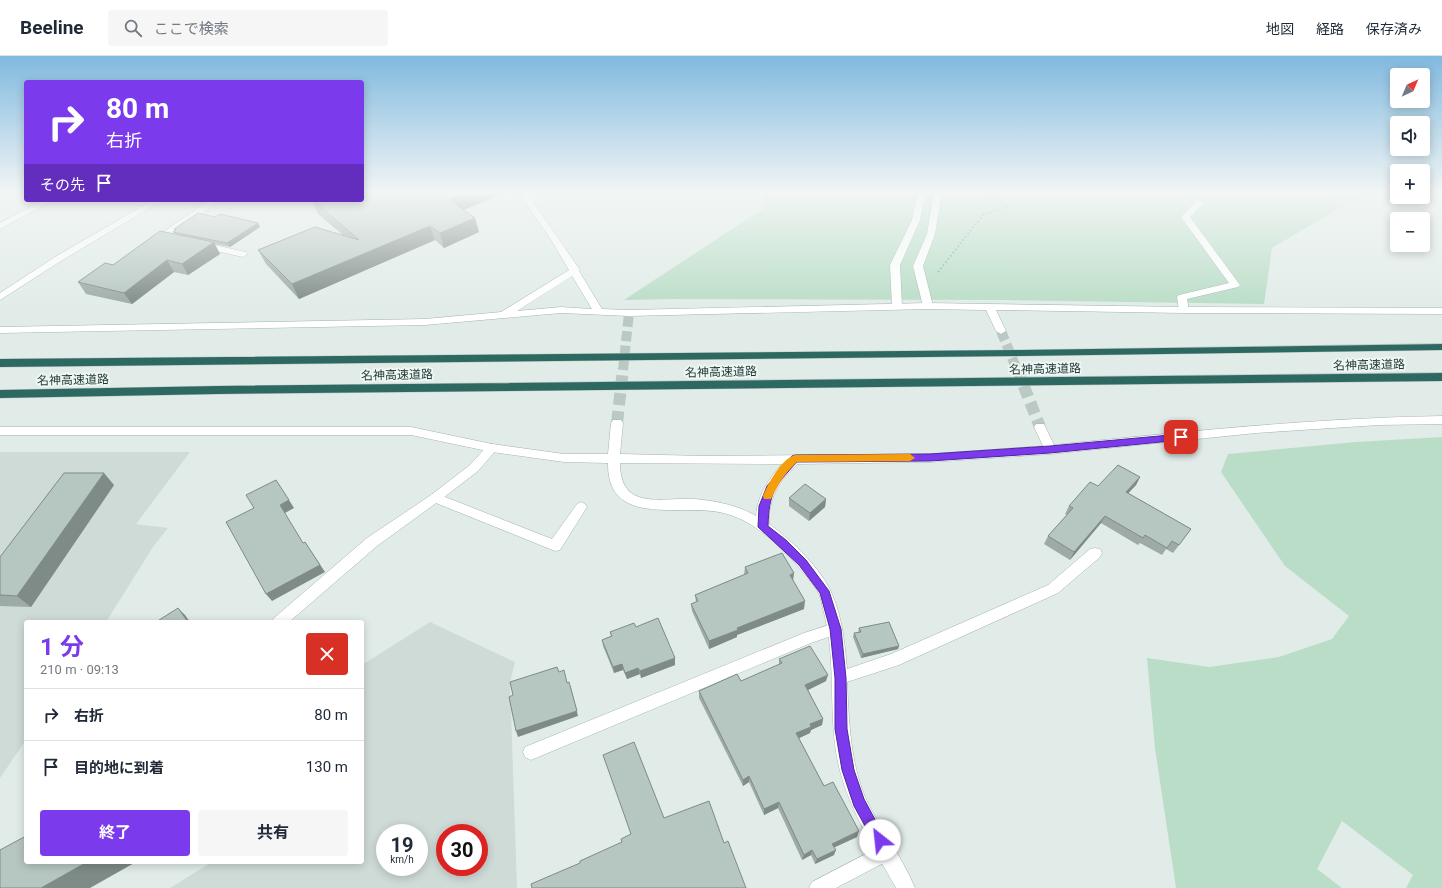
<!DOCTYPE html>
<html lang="ja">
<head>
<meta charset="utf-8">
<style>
  :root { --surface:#fff; --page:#f6f6f7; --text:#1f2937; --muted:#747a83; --line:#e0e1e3; --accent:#7c3aed }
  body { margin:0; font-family:Roboto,"Noto Sans JP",sans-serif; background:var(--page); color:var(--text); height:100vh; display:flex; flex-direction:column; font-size:15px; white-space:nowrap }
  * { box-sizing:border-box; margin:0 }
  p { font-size:13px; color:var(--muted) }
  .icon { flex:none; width:22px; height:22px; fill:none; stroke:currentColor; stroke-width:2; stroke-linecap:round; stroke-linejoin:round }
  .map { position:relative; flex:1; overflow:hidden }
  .sheet { position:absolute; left:24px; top:564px; width:340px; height:244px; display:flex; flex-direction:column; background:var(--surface); border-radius:4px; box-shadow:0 2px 10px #0003 }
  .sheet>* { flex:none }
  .banner { position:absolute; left:24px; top:24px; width:340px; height:122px; border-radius:4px; box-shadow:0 2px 10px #0003; background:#7c3aed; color:#fff; overflow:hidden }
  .needle { width:26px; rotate:44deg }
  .buttons { position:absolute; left:1390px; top:12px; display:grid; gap:8px }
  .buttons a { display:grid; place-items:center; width:40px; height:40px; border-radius:4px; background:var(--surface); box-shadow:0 2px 10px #0003; font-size:20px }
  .speed { position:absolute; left:376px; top:768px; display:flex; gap:8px; font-size:20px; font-weight:700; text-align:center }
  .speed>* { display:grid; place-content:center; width:52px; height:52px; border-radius:50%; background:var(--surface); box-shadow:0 2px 10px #0003; line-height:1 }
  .speed small { font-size:10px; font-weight:400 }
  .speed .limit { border:6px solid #d22; background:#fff; color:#111 }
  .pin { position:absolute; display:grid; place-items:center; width:34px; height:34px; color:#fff; margin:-17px; border-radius:8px; box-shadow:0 2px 6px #0006 }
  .me { position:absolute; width:44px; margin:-22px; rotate:331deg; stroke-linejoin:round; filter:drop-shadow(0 0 3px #0008) }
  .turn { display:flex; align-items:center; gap:14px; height:84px; padding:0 16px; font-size:18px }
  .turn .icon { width:52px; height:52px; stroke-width:2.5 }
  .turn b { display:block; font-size:28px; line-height:34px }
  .then { display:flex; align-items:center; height:38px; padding:0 16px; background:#0003; gap:8px; font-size:15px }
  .round { display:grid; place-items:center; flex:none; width:42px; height:42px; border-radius:4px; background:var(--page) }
  .summary { display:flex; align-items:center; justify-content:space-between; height:68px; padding:0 16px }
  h1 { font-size:24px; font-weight:700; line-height:30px; color:var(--accent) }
  .action { display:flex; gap:8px; margin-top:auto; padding:8px 16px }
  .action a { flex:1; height:46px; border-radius:4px; background:var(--accent); color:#fff; font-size:16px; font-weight:700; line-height:46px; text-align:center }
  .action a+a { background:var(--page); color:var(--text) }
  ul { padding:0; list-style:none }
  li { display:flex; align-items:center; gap:12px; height:52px; padding:0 16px; border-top:1px solid var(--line) }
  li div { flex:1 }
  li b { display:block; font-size:15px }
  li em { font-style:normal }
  header { display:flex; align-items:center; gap:24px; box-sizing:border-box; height:56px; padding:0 20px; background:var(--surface); border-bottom:1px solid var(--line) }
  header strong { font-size:19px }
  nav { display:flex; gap:22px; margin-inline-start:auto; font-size:14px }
  .search { width:280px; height:36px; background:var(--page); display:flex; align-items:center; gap:10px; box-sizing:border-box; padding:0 14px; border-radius:4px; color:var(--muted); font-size:15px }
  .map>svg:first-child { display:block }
  .built { fill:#cfdbd7; fill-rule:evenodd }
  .green { fill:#b9ddc6 }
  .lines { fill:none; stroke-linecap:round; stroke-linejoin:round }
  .street-tunnel-far1 { stroke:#bbc9c5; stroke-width:10; stroke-dasharray:10 4.5; stroke-linecap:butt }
  .street-tunnel { stroke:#bbc9c5; stroke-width:12; stroke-dasharray:12 6; stroke-linecap:butt }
  .lane-casing { stroke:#a4b4af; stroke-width:1 }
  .street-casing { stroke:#a4b4af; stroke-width:1 }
  .highway-casing { stroke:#c1c8c7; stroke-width:1 }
  .path { stroke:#81afa5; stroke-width:2; stroke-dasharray:1.5 2.5; stroke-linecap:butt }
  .lane { fill:#fff; fill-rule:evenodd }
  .street { fill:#fff; fill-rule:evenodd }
  .highway { fill:#2d6861; fill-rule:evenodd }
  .wall { fill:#9daaa6 }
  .shaded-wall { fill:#7f8b87 }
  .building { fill:#b6c6c1; stroke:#7f8b87 }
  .route { fill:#7c3aed; stroke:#51269a }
  .slow { fill:#f59e0b }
  .labels { text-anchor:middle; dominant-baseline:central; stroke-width:3.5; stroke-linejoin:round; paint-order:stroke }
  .street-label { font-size:12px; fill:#213c37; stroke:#f1f8f5 }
</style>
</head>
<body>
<header>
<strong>Beeline</strong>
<div class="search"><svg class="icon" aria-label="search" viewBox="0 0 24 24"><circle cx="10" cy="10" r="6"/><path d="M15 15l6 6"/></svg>ここで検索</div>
<nav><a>地図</a><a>経路</a><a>保存済み</a></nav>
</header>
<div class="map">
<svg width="1442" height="832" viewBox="0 0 1442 832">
  <rect width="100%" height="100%" fill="#e1ece8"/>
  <path class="built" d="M0,396H190L136,468L168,472L153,491L106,566H26V684L0,722Z
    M430,566L515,606L510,626L517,832H170L212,806H362V609ZM385,777H419V811H385ZM445,777H479V811H445Z"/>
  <path class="green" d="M763,136H1367L1272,192L1264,248L1007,244L675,243L624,244L764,152Z
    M1442,381V832H1406L1413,819L1342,765L1317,813L1342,832H1176L1155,692L1147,602L1209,611L1279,601L1332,583L1349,560L1285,510L1221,416L1228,398L1356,386Z"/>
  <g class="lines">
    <path class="street-tunnel-far1" d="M1001,275L1017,314
      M623,314L629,257"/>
    <path class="street-tunnel" d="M1017,313L1040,371
      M617,367L623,313"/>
    <g class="lane-casing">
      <path id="lane" d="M918,136H926L920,164L900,209L902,250L897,253L892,250L890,209L912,164Z
        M934,136H942L935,178L923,210L933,250L928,253L923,250L913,210L927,178Z
        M1199,144L1203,147L1190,161L1240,229L1238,231L1187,243L1189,254L1184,257L1179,254L1177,241L1179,239L1229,227L1181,161L1196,145Z
        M492,388L496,389L498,392L478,415L439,445L377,490L289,566H272L274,562L367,482L431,439L470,409L488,389Z
        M835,567L840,569L842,573L840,577L811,587L531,704L525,701L523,696L525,691L804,577Z
        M887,787L893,790L896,796L893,802L836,832H809L812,826Z"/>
    </g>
    <g class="street-casing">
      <path id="street" d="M518,136H526L580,214L579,215L602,253L629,254L928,247L1184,251L1442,252V258L1184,257L996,254L1006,275L1001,278L996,275L986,254L928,253L629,260L561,257L425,269L0,277V271L425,263L501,256L569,214L550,182ZM572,220L592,253L561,251L517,255Z
        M44,144H54L0,173V167Z
        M153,144H163L61,205L0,244V237L55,201Z
        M210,144H220L169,180L174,181L175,183L174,185L159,183L158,181L159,179Z
        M201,186L246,196L248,198L243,201L198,191L196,189Z
        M1442,360V368L1379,369L1256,377L1050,398L930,406L798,408C779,424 768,443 769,468C792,485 821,512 832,538C842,561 845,588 847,613L891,598L1048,529L1090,493L1095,492L1100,493L1102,497L1100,501L1058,537L899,609L847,626C849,665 850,704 865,741C879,772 902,800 915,832H896C875,794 851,757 840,715C827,665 837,612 825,561C823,554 822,545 819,538C814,528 804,518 797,509C778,488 755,466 727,458C685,445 607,475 608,407L564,406L492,396L411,379H0V371H411L492,388L564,398H608L611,367L613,364H621L623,367L620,398L705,400L930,398L1043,390L1034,371L1036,368H1044L1054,389C1183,376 1312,362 1442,360ZM620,407L782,408C769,422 757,440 756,460C737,449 716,445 695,443C662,441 620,456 620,407Z
        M435,437L552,483L577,448L581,446L585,448L587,451L560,494L555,495L431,445L429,442L431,439Z"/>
    </g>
    <g class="highway-casing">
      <path id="highway" d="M1442,288V294L1020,300L0,311V303L1020,294Z
        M1442,317V325L218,338L0,342V334L218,330Z"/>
    </g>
    <path class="path" d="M938,216L983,159L1008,150L983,136"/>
    <use href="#lane" class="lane"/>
    <use href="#street" class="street"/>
    <use href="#highway" class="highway"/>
  </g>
  <path class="wall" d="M362,136H496L497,140L463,154L479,176L444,192L435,184L299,243L266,208L258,194L343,179L318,158L312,144H362Z
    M215,161L258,167L260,171L230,191L214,188L220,198L188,219L174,216L132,248L86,238L78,226L175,178L173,176L175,175L174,173Z
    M1140,421L1136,429L1128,437L1191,473L1173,497L1166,493L1162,499L1140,487L1138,489L1101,467L1070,504L1044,488L1048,480L1067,459L1065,458L1069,450L1098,430Z
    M114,429L31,551L0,550V501Z
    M789,442L826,443L825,451L809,465L789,450Z
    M745,511L793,525L804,553L737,579V581L709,593L692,555L691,548L696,546L695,539L744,519Z
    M636,571L675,609L641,622L640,618L627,623L623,614L614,617L603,590L602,584L611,580L610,576Z
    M859,572L899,590L898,593L861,602L853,581L854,577H858Z
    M779,603L826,625L808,634L823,663L822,669L811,674L810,677L799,682L824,730L857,781L834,791V799L815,808L811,799L802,804L778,752L764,759L749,726L743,730L699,642V635L741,625L779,609Z"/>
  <path class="shaded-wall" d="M467,136H496L497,140L453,158L449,144Z
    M475,162L479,176L444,192L440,177Z
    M258,167L260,171L230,191L227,187Z
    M430,170L435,184L299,243L292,228Z
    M214,186L220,198L188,219L182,208Z
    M167,204L174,216L132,248L124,237Z
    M104,417L114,429L31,551L17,540Z
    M1140,421L1136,429L1122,444L1126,436Z
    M826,443L825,451L809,465L810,457Z
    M289,444L294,452L285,457L308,494L280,449Z
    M1105,460L1101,467L1070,504L1074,496Z
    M305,486L325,516L272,545L266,538Z
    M794,517L793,525L790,519Z
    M805,545L804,553L737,579V581L709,593V585L737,572Z
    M178,552L185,559L190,566H188Z
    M899,590L898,593L861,602L863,598Z
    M675,602V609L641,622L640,615Z
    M622,608L623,614L614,617L613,611Z
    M638,612L640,618L627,623L625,617Z
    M828,619L826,625L804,636L805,629Z
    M571,632L578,660L518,681L516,675Z
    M823,663L822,669L811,674L810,677L795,684L796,677L810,668Z
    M749,720V726L743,730V724Z
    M779,746L778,752L764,759V753Z
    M859,775L857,781L831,793L832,788Z
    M812,794L811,799L802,804L804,799Z
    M836,794L834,799L815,808L817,803Z
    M87,806H136L90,832H41Z"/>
  <path class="building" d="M362,136H467L449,144L475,162L440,177L430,170L292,228L258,194L315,171L359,184L313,144H362Z
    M198,157L215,161L220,158L258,167L227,187L173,176L176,174L174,173Z
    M160,175L214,186L182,208L167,204L124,237L78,226L105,207L113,209Z
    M1118,409L1140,421L1126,436L1191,473L1179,489L1172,485L1167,492L1145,479L1143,482L1105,460L1074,496L1048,480L1073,452L1069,450L1090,426L1098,430Z
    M64,417H104L17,540L0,539V501Z
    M276,424L289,444L280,449L303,487L305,486L320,509L266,538L226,466L254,452L246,439Z
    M805,428L826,443L810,457L789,442Z
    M782,497L794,517L790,519L805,545L737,572L738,574L709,585L691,548L698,545L695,539L748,517L745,511Z
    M178,552L188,566H156Z
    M658,562L675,602L640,615L638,612L625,617L622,608L613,611L602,584L612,580L610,576L634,567L636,571Z
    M889,566L899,590L863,598L854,577L861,576L859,572Z
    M810,590L828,619L805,629L823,663L810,668L811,671L796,677L824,730L833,726L859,775L832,788L836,794L817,803L812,794L804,799L779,746L764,753L749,720L743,724L699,635L737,618L741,625L782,607L779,603Z
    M557,611L559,616L564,614L567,627L569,626L577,655L516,675L509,641L513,639L510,626Z
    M634,686L664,762L709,745L724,787L728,785L746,832H532L531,828L580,807V805L622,786L621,783L631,778L603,699Z
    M26,780V806H87L41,832H0V794Z"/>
  <linearGradient id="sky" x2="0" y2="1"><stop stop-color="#81b9df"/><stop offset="0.54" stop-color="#f2f6f5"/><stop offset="1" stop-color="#f2f6f5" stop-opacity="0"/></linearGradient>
  <rect width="1442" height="253" fill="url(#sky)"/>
  <path class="route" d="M1181,378L1186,381L1181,384L1050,397L930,405L797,406C775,430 769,436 768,470L786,484L806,504L829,535L841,573L846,622L847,673L854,714L864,743L886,784L884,788L880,790L875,788L854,750L842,714L835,673V622L830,573L820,537L799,509L758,471L759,450L767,430L792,400L795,399L930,398L1050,390Z"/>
  <path class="slow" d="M910,398L915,402L910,405L797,406C784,418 779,427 771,443H764L763,440C768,428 781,403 795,399Z"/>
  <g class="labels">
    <g class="street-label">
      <text transform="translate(1369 309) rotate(-1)">名神高速道路</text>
      <text transform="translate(1045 313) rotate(-1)">名神高速道路</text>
      <text transform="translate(721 316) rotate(-1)">名神高速道路</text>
      <text transform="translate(397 319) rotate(-1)">名神高速道路</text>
      <text transform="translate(73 324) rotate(-1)">名神高速道路</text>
    </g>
  </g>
</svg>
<div class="buttons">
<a><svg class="needle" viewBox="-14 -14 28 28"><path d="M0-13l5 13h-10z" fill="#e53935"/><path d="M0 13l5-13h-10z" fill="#747a83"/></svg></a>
<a><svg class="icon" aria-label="sound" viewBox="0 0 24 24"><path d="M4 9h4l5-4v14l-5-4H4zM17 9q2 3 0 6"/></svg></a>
<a>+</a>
<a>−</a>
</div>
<div class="speed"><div>19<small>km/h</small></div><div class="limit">30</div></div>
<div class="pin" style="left:1181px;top:381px;background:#d93025"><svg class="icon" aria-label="arrive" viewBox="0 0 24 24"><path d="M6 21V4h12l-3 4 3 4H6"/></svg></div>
<svg class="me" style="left:880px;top:784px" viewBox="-20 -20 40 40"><circle r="19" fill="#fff"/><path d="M0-13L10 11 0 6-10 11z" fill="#7c3aed"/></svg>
<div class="banner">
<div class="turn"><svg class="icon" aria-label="right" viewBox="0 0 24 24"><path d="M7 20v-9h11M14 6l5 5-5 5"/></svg><div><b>80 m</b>右折</div></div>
<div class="then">その先<svg class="icon" aria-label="arrive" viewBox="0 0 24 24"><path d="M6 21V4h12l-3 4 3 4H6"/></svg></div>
</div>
<section class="sheet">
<div class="summary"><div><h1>1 分</h1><p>210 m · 09:13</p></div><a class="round" style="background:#d93025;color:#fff"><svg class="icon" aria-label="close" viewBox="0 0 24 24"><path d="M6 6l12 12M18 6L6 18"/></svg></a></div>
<ul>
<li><svg class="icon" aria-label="right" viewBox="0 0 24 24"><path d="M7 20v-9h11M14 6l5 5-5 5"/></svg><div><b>右折</b></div><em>80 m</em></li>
<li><svg class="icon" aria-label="arrive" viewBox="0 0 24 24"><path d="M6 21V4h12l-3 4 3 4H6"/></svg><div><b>目的地に到着</b></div><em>130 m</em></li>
</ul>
<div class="action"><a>終了</a><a>共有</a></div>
</section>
</div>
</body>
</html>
